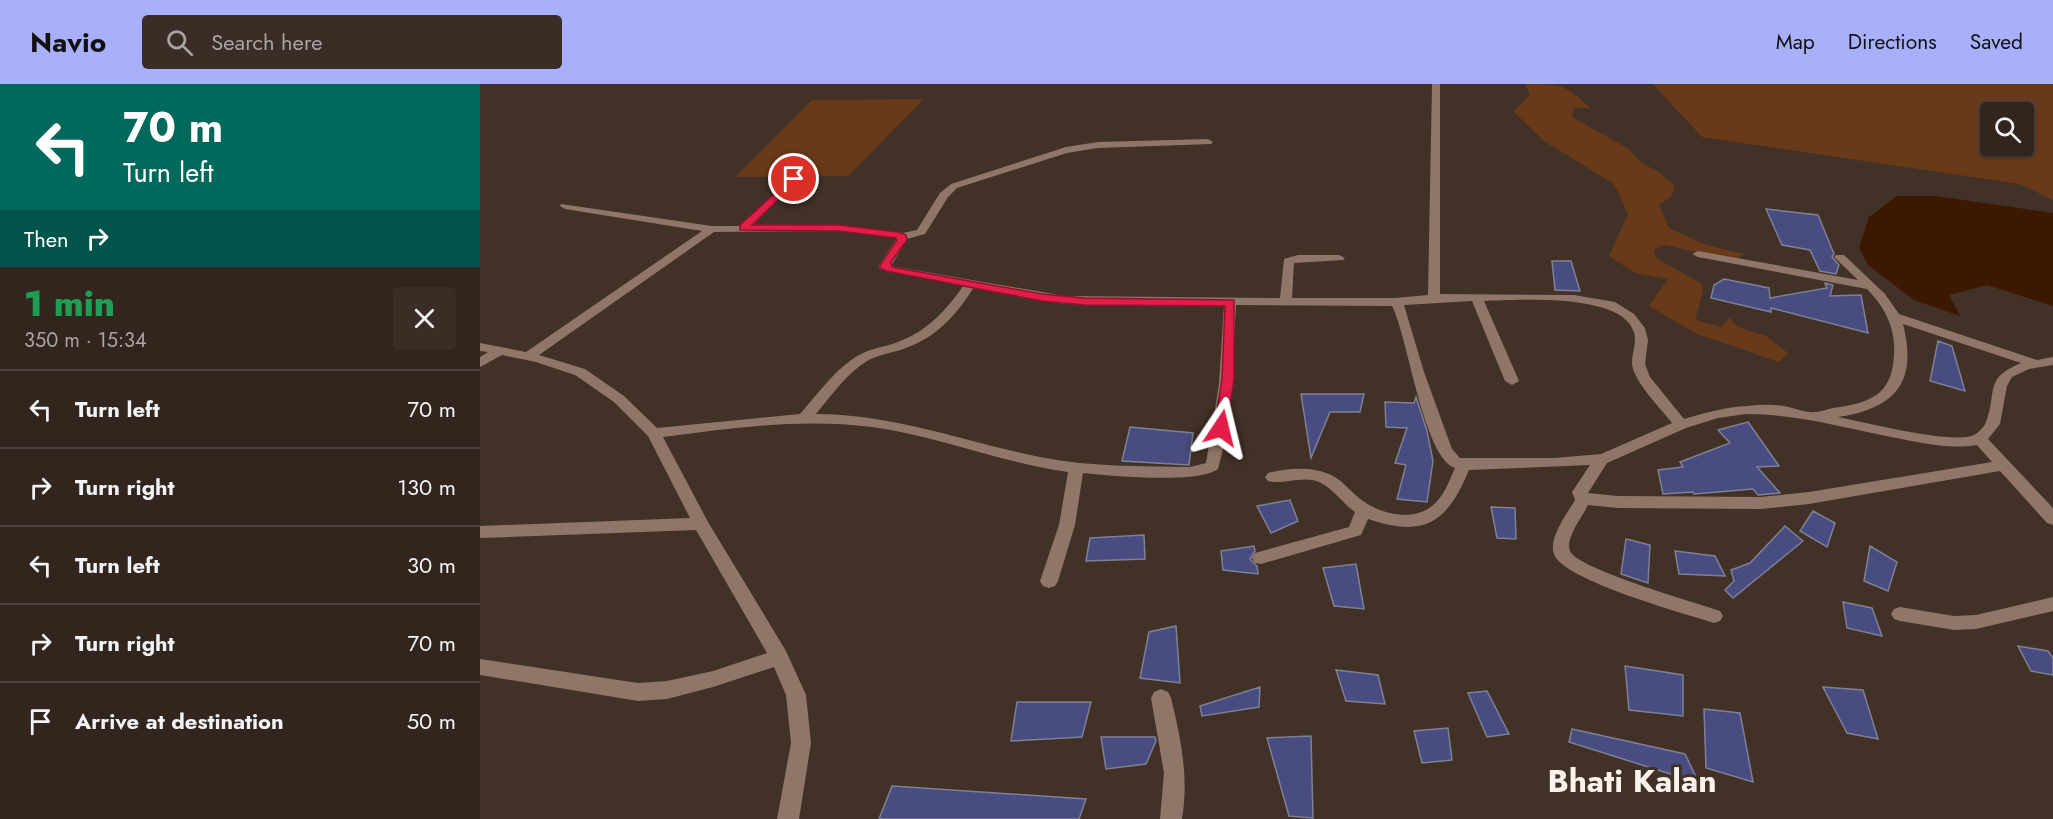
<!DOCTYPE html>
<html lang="en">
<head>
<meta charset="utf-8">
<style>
  :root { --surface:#32251d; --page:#3a2d26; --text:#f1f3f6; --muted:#a8a5a4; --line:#4d423b; --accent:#a8b0fc }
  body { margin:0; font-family:Jost,sans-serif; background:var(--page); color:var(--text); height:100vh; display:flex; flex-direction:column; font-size:22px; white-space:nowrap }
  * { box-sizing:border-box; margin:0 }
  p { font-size:20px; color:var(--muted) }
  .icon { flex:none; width:33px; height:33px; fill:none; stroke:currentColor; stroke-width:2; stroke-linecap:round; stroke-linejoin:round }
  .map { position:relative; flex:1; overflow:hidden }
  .panel { display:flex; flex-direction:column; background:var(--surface); width:480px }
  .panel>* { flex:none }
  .guide { background:#00695c; color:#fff; overflow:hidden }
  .tools { position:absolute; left:1500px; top:18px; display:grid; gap:12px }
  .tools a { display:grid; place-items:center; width:54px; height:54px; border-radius:6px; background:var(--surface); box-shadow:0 2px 4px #0004,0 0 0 2px var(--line); font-size:30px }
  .pin { position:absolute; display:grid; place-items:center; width:51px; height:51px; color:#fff; margin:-26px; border:3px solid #fff; border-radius:50%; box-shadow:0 2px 6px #0007 }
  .me { position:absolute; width:66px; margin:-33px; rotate:10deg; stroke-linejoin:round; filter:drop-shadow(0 0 4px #0008) }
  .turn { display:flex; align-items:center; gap:21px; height:126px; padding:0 24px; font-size:27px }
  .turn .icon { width:78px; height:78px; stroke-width:2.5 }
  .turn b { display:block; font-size:42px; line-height:51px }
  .then { display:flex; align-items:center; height:57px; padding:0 24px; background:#0003; gap:12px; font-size:22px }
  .round { display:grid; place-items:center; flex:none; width:63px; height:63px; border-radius:6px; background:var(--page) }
  .headline { display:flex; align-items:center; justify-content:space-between; height:102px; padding:0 24px }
  h1 { font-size:36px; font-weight:800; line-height:45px; color:#1e9e55 }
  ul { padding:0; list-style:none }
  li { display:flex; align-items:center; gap:18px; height:78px; padding:0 24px; border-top:2px solid var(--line) }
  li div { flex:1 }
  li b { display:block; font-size:22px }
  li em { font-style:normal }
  header { display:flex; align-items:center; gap:36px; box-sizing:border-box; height:84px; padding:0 30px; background:var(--accent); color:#111 }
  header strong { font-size:28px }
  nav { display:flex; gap:33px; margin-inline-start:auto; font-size:21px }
  .search { width:420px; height:54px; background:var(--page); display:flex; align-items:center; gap:15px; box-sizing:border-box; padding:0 21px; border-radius:6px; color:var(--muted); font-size:22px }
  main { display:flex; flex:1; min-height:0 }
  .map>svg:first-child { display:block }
  .green { fill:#693a1a; fill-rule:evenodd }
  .water { fill:#3c1800 }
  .building { fill:#484c80; stroke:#7e8195; stroke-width:1.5 }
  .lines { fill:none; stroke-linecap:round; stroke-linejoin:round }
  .minor { fill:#8f7668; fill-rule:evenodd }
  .route { fill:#e11d48; stroke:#92132f; stroke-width:1.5 }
  .labels { text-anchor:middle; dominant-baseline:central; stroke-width:6; stroke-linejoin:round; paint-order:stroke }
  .near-quarter-label { font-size:32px; font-weight:bold; fill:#fef2ec; stroke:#423127 }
</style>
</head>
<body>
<header>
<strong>Navio</strong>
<div class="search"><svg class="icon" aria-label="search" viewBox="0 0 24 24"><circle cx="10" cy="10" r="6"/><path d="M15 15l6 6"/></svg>Search here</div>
<nav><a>Map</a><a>Directions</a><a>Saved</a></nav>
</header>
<main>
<section class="panel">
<div class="guide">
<div class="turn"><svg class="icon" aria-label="left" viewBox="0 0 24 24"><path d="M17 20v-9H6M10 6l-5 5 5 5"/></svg><div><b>70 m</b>Turn left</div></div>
<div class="then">Then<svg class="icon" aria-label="right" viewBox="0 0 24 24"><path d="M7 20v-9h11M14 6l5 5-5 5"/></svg></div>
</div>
<div class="headline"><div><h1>1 min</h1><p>350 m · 15:34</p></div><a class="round"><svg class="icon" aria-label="close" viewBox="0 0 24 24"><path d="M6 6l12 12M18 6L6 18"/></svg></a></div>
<ul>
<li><svg class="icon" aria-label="left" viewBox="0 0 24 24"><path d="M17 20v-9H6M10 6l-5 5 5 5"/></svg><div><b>Turn left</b></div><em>70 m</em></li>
<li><svg class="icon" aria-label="right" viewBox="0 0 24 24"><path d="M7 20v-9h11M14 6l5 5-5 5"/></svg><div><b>Turn right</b></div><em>130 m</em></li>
<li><svg class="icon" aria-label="left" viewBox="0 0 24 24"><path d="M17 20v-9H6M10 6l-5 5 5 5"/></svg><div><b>Turn left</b></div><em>30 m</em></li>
<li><svg class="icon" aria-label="right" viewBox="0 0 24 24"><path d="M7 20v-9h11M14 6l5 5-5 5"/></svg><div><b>Turn right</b></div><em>70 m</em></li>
<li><svg class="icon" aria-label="arrive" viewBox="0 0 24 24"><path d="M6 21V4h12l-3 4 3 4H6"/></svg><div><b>Arrive at destination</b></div><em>50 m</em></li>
</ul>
</section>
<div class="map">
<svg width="1573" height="735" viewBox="0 0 1573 735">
  <rect width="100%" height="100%" fill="#423127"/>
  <path class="green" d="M1045,0C1081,0 1085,0 1110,24H1094L1092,33L1149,65L1160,78L1180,89L1195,102L1191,113L1179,121L1189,144L1226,161L1264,170L1255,176L1184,161L1174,166L1176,174L1222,200C1224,214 1217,223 1216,236L1241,243L1249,234L1258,243L1286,252L1308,269L1299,278L1217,250L1169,222L1188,195L1155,189L1129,172L1148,130L1134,100L1064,57L1034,28L1050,10Z
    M1173,0H1573V116L1540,100L1222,53ZM1510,28H1544V62H1510Z
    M444,15L368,92L255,93L332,16Z"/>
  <path class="water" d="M1417,112H1455L1573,129V222L1507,201L1469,211L1480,232L1434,216L1388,181L1379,164L1389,133Z"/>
  <path class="building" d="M1286,125L1338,131L1354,170L1352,173L1359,181L1356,190L1340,187L1330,166L1302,161Z
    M1072,177H1091L1100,207L1075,206Z
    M1244,195L1289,204L1290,214L1347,204L1345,199L1353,201L1350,212L1381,211L1388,249L1291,224V228L1231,214L1234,201Z
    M1458,257L1472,262L1485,307L1450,297Z
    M821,310H884L880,328H850L831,374Z
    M936,313L947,347L953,377L947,418L917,415L926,381L915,379L927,344L906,343L905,318L934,319Z
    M1268,338L1299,382L1277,383L1300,409L1278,411L1273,405L1214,410L1213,408L1183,410L1178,386L1203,383L1200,378L1250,359L1238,346Z
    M650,343L713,349L709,381L642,377Z
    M810,416L818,437L791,449L777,422Z
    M1011,423L1035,424L1036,455L1017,454Z
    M1333,427L1355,439L1347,463L1320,447Z
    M1305,442L1323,457L1253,514L1245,506L1254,497L1251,486L1270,479Z
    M664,451L665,475L606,477L610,454Z
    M1146,455L1170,461L1168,499L1141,490Z
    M774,462L775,467L770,475L777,482L778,490L743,486L741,467Z
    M1390,462L1417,478L1408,507L1384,497Z
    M1195,467L1235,472L1245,492L1199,490Z
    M876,480L884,525L854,522L843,484Z
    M1363,518L1392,524L1402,552L1367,544Z
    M696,542L700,599L660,594L669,548Z
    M1538,562L1568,567L1573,574V591L1551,587Z
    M1145,582L1203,591V632L1149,626Z
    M856,586L898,591L905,620L866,617Z
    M780,603L779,623L722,632L720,622Z
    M1343,603L1383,606L1398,655L1367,649Z
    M1007,607L1029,650L1007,653L988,609Z
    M537,618H611L602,653L531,657Z
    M1224,625L1260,629L1273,698L1226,684Z
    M968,644L972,676L942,679L934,647Z
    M1092,645L1205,670L1219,699L1089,658Z
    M831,652L833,734L809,732L787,654Z
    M621,653H675L676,657L666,680L626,685Z
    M412,702L606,715L599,735H399Z"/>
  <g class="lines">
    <path class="minor" d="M952,0H960V210L1094,211L1135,218L1154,230L1165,244L1168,256L1165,280L1170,293L1204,335C1225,329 1245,323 1267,322C1279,321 1292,320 1304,322C1314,324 1326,329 1336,328C1340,328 1347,325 1353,324C1389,319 1412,312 1414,271C1416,245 1405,223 1387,205L1218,173L1212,170L1218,167L1378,196L1354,173L1356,171H1364L1405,210L1419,230L1557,276L1573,273V281L1549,285L1532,293L1527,302L1520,340L1508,355L1573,424V441L1567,439L1520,387L1329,420L1281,425L1138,424L1108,421C1103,432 1085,454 1090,467C1097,485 1217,519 1240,527L1243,532L1240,537L1234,539C1206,530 1082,496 1074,470C1068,454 1087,430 1095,416L1092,408L1110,381L989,386C967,439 945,454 888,435L881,451L781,480L775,479L772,474L775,469L869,443L875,428C862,419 853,404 839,398C822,391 804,401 788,397L785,393L788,389C807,384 833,382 851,391C864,397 872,410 883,417C904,432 940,439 958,416C966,407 970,395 975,384C943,373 928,252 912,222L756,221L752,300L744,361L738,385C718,400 631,392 603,389L595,441L578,497L575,502L569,504L563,502L560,497L579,441L588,388C521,379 459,352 392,343C322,334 253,344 183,353L228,438L306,567L326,611L331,659L319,735H297L311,659L306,611L294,583L233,603L187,615L158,617L0,591V575L158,599L187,597L233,587L287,569L216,446L0,454V442L210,434L168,352L134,318L95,291L56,278L22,271L0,283V273L8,268L0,267V259L46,268L222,147L85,125L80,122L81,120L232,142H260L314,92L317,93V97L273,141H359L423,149L437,146L460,109L471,100L586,63L618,58L728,55L733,58L731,60L618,64L587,69L477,104L468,113L445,150L427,155L411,182L585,212L800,214L804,175L818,171H859L865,174L863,176L814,179L812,214H915L948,211ZM359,147L417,154L398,183L400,185L483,202C466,227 447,247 418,258C405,263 391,264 379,271C355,285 338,310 320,330L177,344L144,312L105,285L59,271L234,148ZM494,203L585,220L744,221L739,300L726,379L710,383C661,382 609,383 560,373C485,358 413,330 336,330C351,312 366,290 387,277C399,270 413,269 426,264C457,253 477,230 494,203ZM992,217L1025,297L1032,301L1039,297L1004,217C1038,216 1138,209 1153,246C1158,257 1152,267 1152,278C1151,295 1182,326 1192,339L1121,370L1074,374H980L972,365L944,288L924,221ZM1423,240L1541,279C1503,295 1518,307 1506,338C1505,342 1498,349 1494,351C1473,361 1384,338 1358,333C1415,324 1438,299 1423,240ZM1266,330C1315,330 1362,343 1411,353C1439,358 1468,366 1497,361L1512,378L1329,408L1281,413L1138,412L1108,409L1127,379L1206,344L1238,334Z
      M1573,513V527L1496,545L1474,546L1420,537L1414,535L1411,530L1414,525L1420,523L1474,532L1496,531Z
      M681,605L688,608L691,614C701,654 709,694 702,735H680L684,689L671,614L674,608Z"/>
  </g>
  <path class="route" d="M314,92L318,95L317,97L272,141H359L418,148L426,151L427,156L411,178L412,183L562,210L604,214L754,216V295L747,344L741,348L734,344L742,295L745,222L604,221L562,217L406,187L399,183L417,156L416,154L359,147L260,146V141Z"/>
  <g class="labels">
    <g class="near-quarter-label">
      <text x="1152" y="697">Bhati Kalan</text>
    </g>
  </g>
</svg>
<div class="tools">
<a><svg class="icon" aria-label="search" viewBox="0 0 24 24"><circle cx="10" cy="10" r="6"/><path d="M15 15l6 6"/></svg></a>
</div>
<div class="pin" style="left:314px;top:95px;background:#d93025"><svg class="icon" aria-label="arrive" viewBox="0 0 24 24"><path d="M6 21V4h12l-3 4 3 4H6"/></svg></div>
<svg class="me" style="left:741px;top:344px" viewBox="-20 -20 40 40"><path d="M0-17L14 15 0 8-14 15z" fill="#e11d48" stroke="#fff" stroke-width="4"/></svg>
</div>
</main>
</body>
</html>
